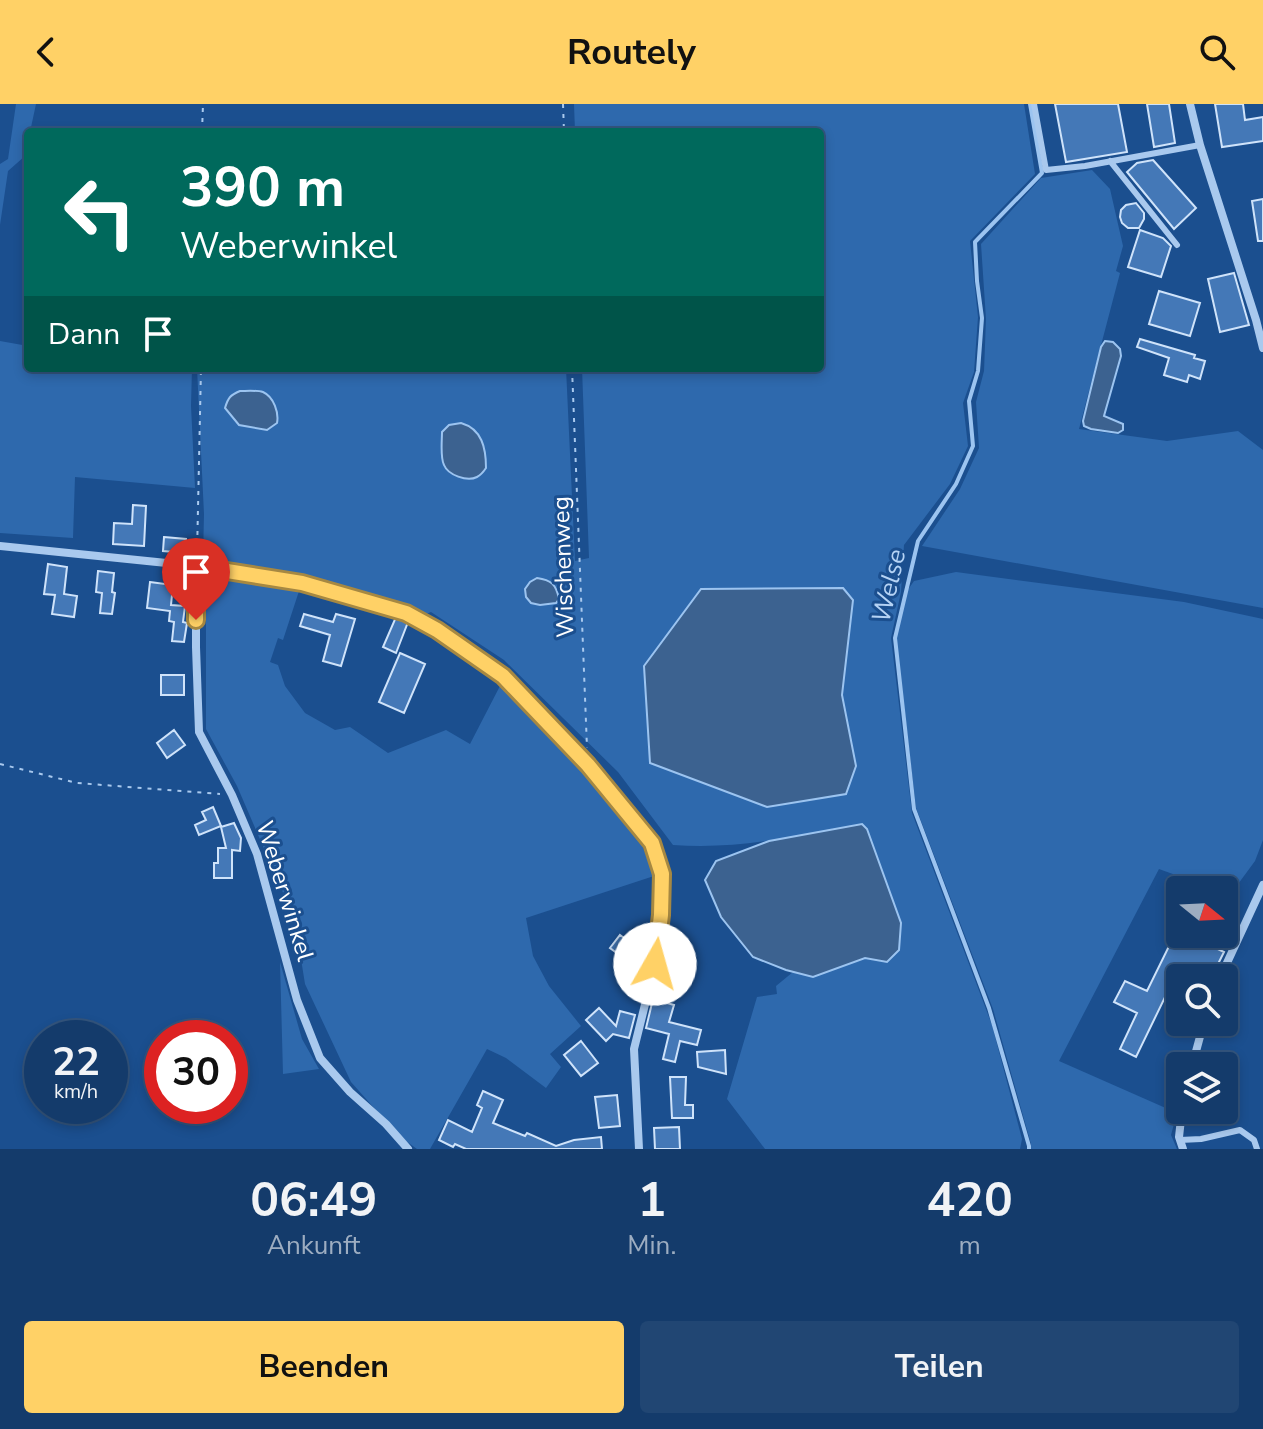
<!DOCTYPE html>
<html lang="de">
<head>
<meta charset="utf-8">
<style>
  :root { --surface:#143b6b; --page:#214673; --text:#f1f3f6; --muted:#9dadc1; --line:#33557e; --accent:#ffd166 }
  body { margin:0; font-family:"Nunito Sans",sans-serif; background:var(--page); color:var(--text); height:100vh; display:flex; flex-direction:column; font-size:30px; white-space:nowrap }
  * { box-sizing:border-box; margin:0 }
  p { font-size:26px; color:var(--muted) }
  .icon { flex:none; width:44px; height:44px; fill:none; stroke:currentColor; stroke-width:2; stroke-linecap:round; stroke-linejoin:round }
  .map { position:relative; height:1045px; overflow:hidden }
  .sheet { display:flex; flex-direction:column; background:var(--surface); flex:1 }
  .sheet>* { flex:none }
  .top-card { position:absolute; left:24px; top:24px; width:800px; height:244px; border-radius:8px; box-shadow:0 4px 12px #0003,0 0 0 2px var(--line); background:#00695c; color:#fff; overflow:hidden }
  .needle { width:52px; rotate:108deg }
  .controls { position:absolute; left:1166px; top:772px; display:grid; gap:16px }
  .controls a { display:grid; place-items:center; width:72px; height:72px; border-radius:8px; background:var(--surface); box-shadow:0 4px 12px #0003,0 0 0 2px var(--line); font-size:40px }
  .speed { position:absolute; left:24px; top:916px; display:flex; gap:16px; font-size:40px; font-weight:700; text-align:center }
  .speed>* { display:grid; place-content:center; width:104px; height:104px; border-radius:50%; background:var(--surface); box-shadow:0 4px 12px #0003,0 0 0 2px var(--line); line-height:1 }
  .speed small { font-size:20px; font-weight:400 }
  .speed .limit { border:12px solid #d22; background:#fff; color:#111 }
  .pin { position:absolute; display:grid; place-items:center; width:68px; height:68px; color:#fff; margin:-82px -34px; border-radius:50% 50% 50% 0; rotate:-45deg; box-shadow:0 0 8px #0007 }
  .pin .icon { rotate:45deg }
  .me { position:absolute; width:88px; margin:-44px; rotate:7deg; stroke-linejoin:round; filter:drop-shadow(0 0 6px #0008) }
  .turn { display:flex; align-items:center; gap:28px; height:168px; padding:0 24px; font-size:36px }
  .turn .icon { width:104px; height:104px; stroke-width:2.5 }
  .turn b { display:block; font-size:56px; line-height:68px }
  .then { display:flex; align-items:center; height:76px; padding:0 24px; background:#0003; gap:16px; font-size:30px }
  .eta { display:flex; justify-content:space-evenly; align-items:center; height:136px; text-align:center }
  .eta b { font-size:48px; font-weight:700; line-height:56px }
  .primary-button { display:flex; gap:16px; margin-top:auto; padding:16px 24px }
  .primary-button a { flex:1; height:92px; border-radius:8px; background:var(--accent); color:#111; font-size:32px; font-weight:700; line-height:92px; text-align:center }
  .primary-button a+a { background:var(--page); color:var(--text) }
  header { display:flex; justify-content:space-between; align-items:center; height:104px; padding:0 24px; background:var(--accent); color:#111; font-size:36px; font-weight:700 }
  .map>svg:first-child { display:block }
  .green { fill:#2e69ad; fill-rule:evenodd }
  .water { fill:#3c6290; stroke:#9cc4f0; stroke-width:2 }
  .lines { fill:none; stroke-linecap:round; stroke-linejoin:round }
  .stream { stroke:#9cc4f0; stroke-width:4 }
  .building { fill:#4478b7; stroke:#cfe3fa; stroke-width:2 }
  .path { stroke:#a9c9ee; stroke-width:2; stroke-dasharray:4 6; stroke-linecap:butt }
  .lane { stroke:#a9c9ee; stroke-width:6 }
  .street { stroke:#a9c9ee; stroke-width:8 }
  .route-casing { stroke:#a68842; stroke-width:20 }
  .route { stroke:#ffd166; stroke-width:14 }
  .labels { text-anchor:middle; dominant-baseline:central; stroke-width:6; stroke-linejoin:round; paint-order:stroke }
  .street-label { font-size:24px; fill:#fff; stroke:#1b4f8f }
  .water-label { font-size:26px; font-style:italic; fill:#b5d3f5; stroke:#1b4f8f }
</style>
</head>
<body>
<header><svg class="icon" aria-label="back" viewBox="0 0 24 24"><path d="M15 5l-7 7 7 7"/></svg>Routely<svg class="icon" aria-label="search" viewBox="0 0 24 24"><circle cx="10" cy="10" r="6"/><path d="M15 15l6 6"/></svg></header>
<div class="map">
<svg width="1263" height="1045" viewBox="0 0 1263 1045">
  <rect width="100%" height="100%" fill="#1b4f8f"/>
  <path class="green" d="M16,0H36L30,28H28L25,52L8,67L0,121V60L8,55Z
    M574,0H1024L1035,70L970,137L978,213L974,268L963,299L968,342L950,380L904,441L901,488L891,534L912,709L992,921L1022,1035L1020,1045H765L727,995L757,893L777,890L776,882L793,868L813,873L865,854L887,858L861,720C797,732 738,746 673,741L618,668L504,556L431,508L424,511L304,473L203,453L204,410L197,264H566L575,457L589,454L582,264H820V28H575ZM231,291L267,326L239,320L225,304L228,294ZM461,319L480,371C465,379 455,369 443,360L442,328L449,321ZM843,484L853,496L842,591Z
    M1092,66L1110,85L1123,142L1116,167L1120,169L1079,325L1167,337L1238,327L1263,346V504L922,442L960,385L979,344L976,298L984,267L986,215L981,140L1041,74Z
    M0,237L28,242V264H192L191,302L195,384L75,373L73,434L0,429Z
    M956,468L1184,498L1263,515V736L1255,757L1230,791L1224,789V786H1217L1159,765L1059,957L1177,1009L1171,1031L1177,1045H1031V1040L993,905L916,704L896,534L907,487L914,477Z
    M206,473L300,484L283,536L278,534L270,558L278,561L285,582L305,609L335,626L350,623L388,649L446,626L470,640L501,580L602,684L640,736L654,772L526,814L533,852L549,882L581,922L550,950L561,963L546,984L506,954L487,945L430,1045H417L399,1032L351,978L305,880L296,824L287,798L237,682L206,625Z
    M280,858L302,935L319,965L283,970Z"/>
  <path class="water" d="M1105,237L1113,238L1120,245L1121,252L1104,312L1123,320V326L1118,329L1091,325L1084,322L1083,317L1101,243Z
    M240,287C246,287 257,286 263,288C274,293 279,309 277,319L267,326L239,321L225,304C228,294 230,291 240,287Z
    M461,319C482,325 486,344 486,364C484,367 481,371 477,373C467,378 448,371 444,361C440,353 442,337 442,328L449,321Z
    M537,474C551,476 556,480 559,495L556,499L540,501L531,499L526,493L525,485L530,478Z
    M843,484L853,496L842,591L856,662L846,690L767,703L650,659L644,562L701,485Z
    M862,720L867,725L901,819L899,846L887,858L865,854L813,873L786,866L753,853L721,813L705,776L716,757L769,737Z"/>
  <g class="lines">
    <path class="stream" d="M1029,1045V1042L989,904L914,705L895,534L918,437L956,380L973,342L969,297L978,267L982,214L977,177L975,138L1042,69L1030,0"/>
  </g>
  <path class="building" d="M1055,0H1118L1127,48L1066,58Z
    M1147,0H1169L1175,39L1154,43Z
    M1215,0H1243L1245,16L1263,13V37L1222,43Z
    M1153,56L1196,104L1174,125L1127,68L1137,59Z
    M1263,95V137H1258L1252,97Z
    M1136,99L1144,109V115L1139,124H1128L1122,119L1120,113L1121,106L1126,101Z
    M1140,126L1163,134L1171,142L1161,173L1128,163Z
    M1234,169L1249,221L1220,228L1208,175Z
    M1159,187L1200,199L1190,232L1149,220Z
    M1140,235L1195,251L1194,254L1205,257L1200,275L1189,271L1187,278L1164,271L1169,254L1137,243Z
    M133,401L146,402L144,442L113,440L114,419L132,420Z
    M164,433L186,435L185,449L163,447Z
    M48,460L67,463L64,490L77,492L74,513L52,510L55,491L44,490Z
    M98,467L114,469L112,488L115,489L112,510L100,509L102,489L96,488Z
    M150,478L173,481L171,501L185,502L183,518L187,519L184,538L172,537L174,518L169,517L170,507L147,504Z
    M304,510L333,518L336,510L355,515L341,562L323,557L330,531L300,522Z
    M396,513L408,518L396,549L383,543Z
    M400,549L425,560L404,609L379,598Z
    M161,571H184V591H161Z
    M174,626L185,641L167,654L157,639Z
    M213,703L221,722L199,731L195,721L206,716L202,708Z
    M234,719L241,734L240,747L232,746V774H214V759H218V744H226L221,723Z
    M1224,794L1237,800L1224,828Z
    M1175,830H1187L1224,848L1211,874H1180V895L1167,889L1136,953L1120,945L1137,909L1114,898L1125,877L1147,887Z
    M620,831L631,839L621,852L610,844Z
    M653,895L674,901L669,918L701,926L697,941L680,937L675,958L663,955L669,930L646,924Z
    M599,904L616,922L620,907L635,911L629,934L613,930L606,937L586,916Z
    M581,937L598,959L581,972L564,951Z
    M725,946L726,970L698,963L697,948Z
    M670,973H686L685,1001H693V1014H672Z
    M483,987L503,996L493,1019L525,1032L527,1029L556,1042L574,1036L601,1033L602,1045H466L455,1040L453,1043L439,1036L448,1016L472,1028L482,1004L477,1001Z
    M617,991L620,1022L599,1024L595,993Z
    M679,1023L680,1045H655L654,1024Z"/>
  <g class="lines">
    <path class="path" d="M563,0L564,28
      M202,28L203,0
      M572,264L587,644
      M197,451L201,264
      M0,660L77,679L220,690"/>
    <path class="lane" d="M1034,0L1046,66L1085,62L1200,41
      M1110,57L1177,141
      M1180,1036L1201,1035L1240,1026L1254,1036L1257,1045"/>
    <path class="street" d="M1190,0L1200,41L1256,216L1263,244
      M0,442L196,462L302,479L406,509L437,526L503,572L588,661L652,739L662,770L661,811L655,860L634,945L639,1045
      M196,462V543L199,628L232,691L257,750L297,896L320,954L350,988L386,1020L408,1045
      M1220,874L1263,781
      M1192,962L1204,918
      M1182,1006L1179,1033L1183,1045"/>
  </g>
  <g class="lines">
    <g class="route-casing">
      <path id="route" d="M196,516V462L302,479L406,509L437,526L503,572L588,661L652,739L662,770L661,811L655,860"/>
    </g>
    <use href="#route" class="route"/>
  </g>
  <g class="labels">
    <g class="street-label">
      <text transform="translate(563 463) rotate(-92)">Wischenweg</text>
      <text transform="translate(285 787) rotate(73)">Weberwinkel</text>
    </g>
    <g class="water-label">
      <text transform="translate(889 482) rotate(-77)">Welse</text>
    </g>
  </g>
</svg>
<div class="controls">
<a><svg class="needle" viewBox="-14 -14 28 28"><path d="M0-13l5 13h-10z" fill="#e53935"/><path d="M0 13l5-13h-10z" fill="#9dadc1"/></svg></a>
<a><svg class="icon" aria-label="search" viewBox="0 0 24 24"><circle cx="10" cy="10" r="6"/><path d="M15 15l6 6"/></svg></a>
<a><svg class="icon" aria-label="layers" viewBox="0 0 24 24"><path d="M12 4l9 5-9 5-9-5zM3 14l9 5 9-5"/></svg></a>
</div>
<div class="speed"><div>22<small>km/h</small></div><div class="limit">30</div></div>
<div class="pin" style="left:196px;top:516px;background:#d93025"><svg class="icon" aria-label="arrive" viewBox="0 0 24 24"><path d="M6 21V4h12l-3 4 3 4H6"/></svg></div>
<svg class="me" style="left:655px;top:860px" viewBox="-20 -20 40 40"><circle r="19" fill="#fff"/><path d="M0-13L10 11 0 6-10 11z" fill="#ffd166"/></svg>
<div class="top-card">
<div class="turn"><svg class="icon" aria-label="left" viewBox="0 0 24 24"><path d="M17 20v-9H6M10 6l-5 5 5 5"/></svg><div><b>390 m</b>Weberwinkel</div></div>
<div class="then">Dann<svg class="icon" aria-label="arrive" viewBox="0 0 24 24"><path d="M6 21V4h12l-3 4 3 4H6"/></svg></div>
</div>
</div>
<section class="sheet">
<div class="eta">
<div><b>06:49</b><p>Ankunft</p></div>
<div><b>1</b><p>Min.</p></div>
<div><b>420</b><p>m</p></div>
</div>
<div class="primary-button"><a>Beenden</a><a>Teilen</a></div>
</section>
</body>
</html>
